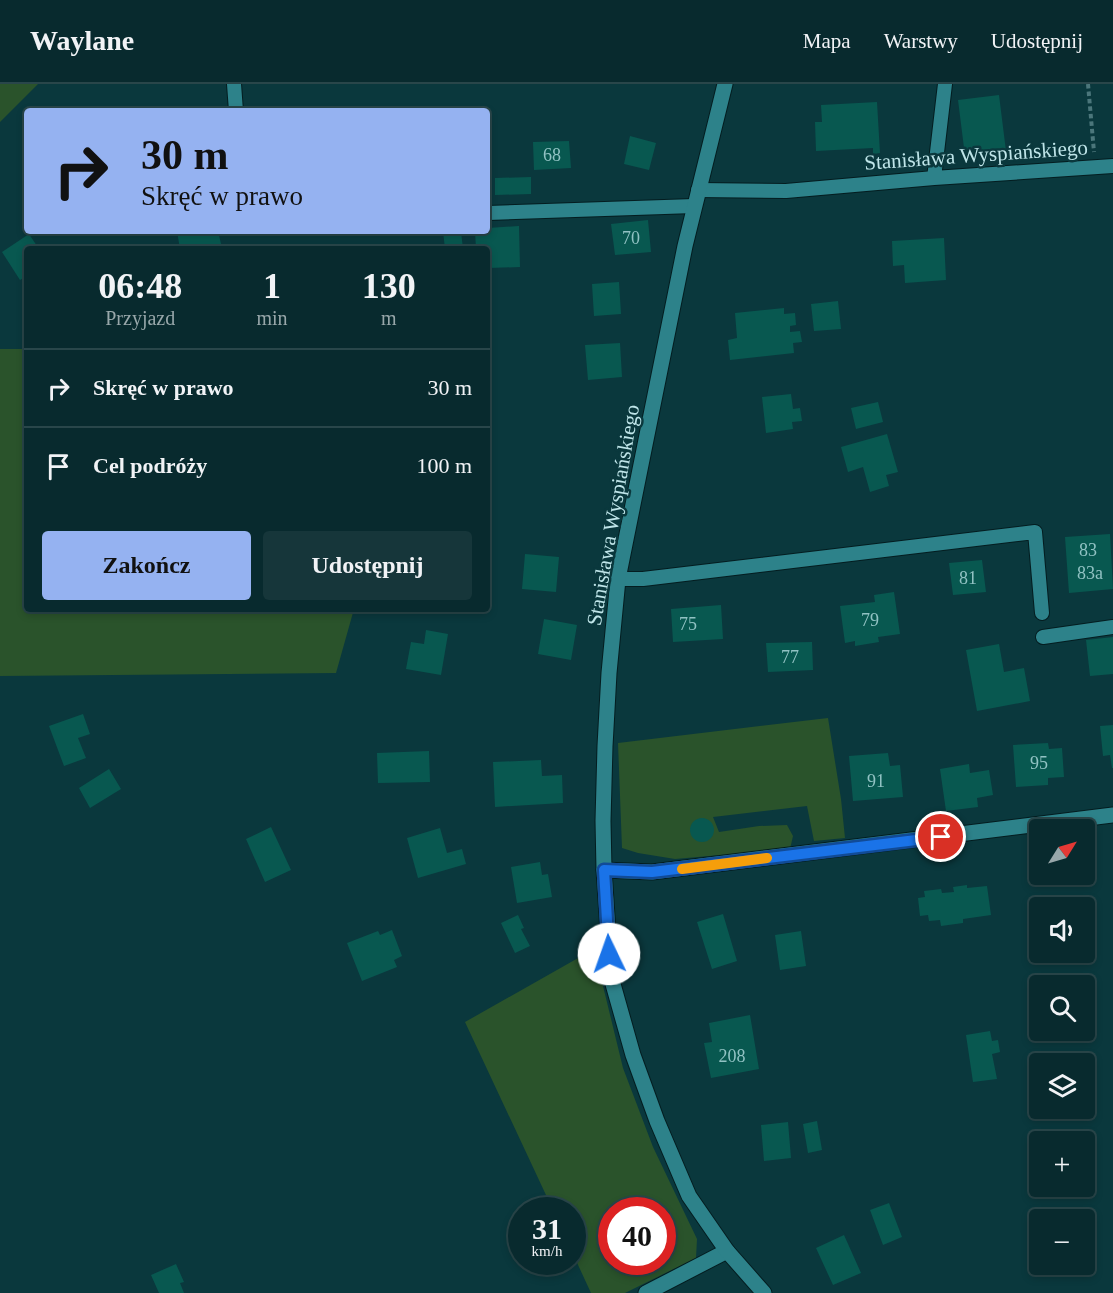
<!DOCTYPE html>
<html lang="pl">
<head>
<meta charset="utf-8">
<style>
  :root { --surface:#082a2e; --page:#16363a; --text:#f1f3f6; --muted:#98a7aa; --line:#29464a; --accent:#95b2f1 }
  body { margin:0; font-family:"Times New Roman",serif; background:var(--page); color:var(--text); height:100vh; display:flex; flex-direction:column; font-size:22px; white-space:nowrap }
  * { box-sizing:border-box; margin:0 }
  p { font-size:20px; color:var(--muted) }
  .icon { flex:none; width:33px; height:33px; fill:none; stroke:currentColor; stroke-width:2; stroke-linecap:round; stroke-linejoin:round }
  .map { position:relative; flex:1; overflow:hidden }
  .sheet { position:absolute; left:24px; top:162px; width:466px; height:366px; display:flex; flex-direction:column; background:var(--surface); border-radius:6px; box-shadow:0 3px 9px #0003,0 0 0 2px var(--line) }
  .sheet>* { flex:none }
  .banner { position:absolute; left:24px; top:24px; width:466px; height:126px; border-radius:6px; box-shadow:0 3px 9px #0003,0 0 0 2px var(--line); background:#95b2f1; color:#111; overflow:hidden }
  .needle { width:39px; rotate:53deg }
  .buttons { position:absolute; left:1029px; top:735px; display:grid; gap:12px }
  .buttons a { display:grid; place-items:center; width:66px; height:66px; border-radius:6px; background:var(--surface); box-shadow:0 3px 9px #0003,0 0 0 2px var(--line); font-size:30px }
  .speed { position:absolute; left:508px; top:1113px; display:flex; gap:12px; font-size:30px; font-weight:700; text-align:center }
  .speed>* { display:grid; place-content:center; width:78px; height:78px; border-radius:50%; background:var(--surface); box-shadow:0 3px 9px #0003,0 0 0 2px var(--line); line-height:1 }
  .speed small { font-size:15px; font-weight:400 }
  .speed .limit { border:9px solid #d22; background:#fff; color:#111 }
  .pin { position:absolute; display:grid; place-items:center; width:51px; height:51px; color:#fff; margin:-26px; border:3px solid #fff; border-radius:50%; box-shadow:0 2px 6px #0007 }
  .me { position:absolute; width:66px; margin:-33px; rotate:357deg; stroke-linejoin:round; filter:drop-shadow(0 0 4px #0008) }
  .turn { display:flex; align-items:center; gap:21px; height:126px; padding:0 18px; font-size:27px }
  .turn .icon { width:78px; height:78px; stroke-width:2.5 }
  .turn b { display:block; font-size:42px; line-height:51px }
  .eta { display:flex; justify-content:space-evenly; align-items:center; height:102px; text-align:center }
  .eta b { font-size:36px; font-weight:600; line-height:42px }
  .action { display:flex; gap:12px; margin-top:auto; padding:12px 18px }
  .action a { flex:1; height:69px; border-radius:6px; background:var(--accent); color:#111; font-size:24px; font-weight:600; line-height:69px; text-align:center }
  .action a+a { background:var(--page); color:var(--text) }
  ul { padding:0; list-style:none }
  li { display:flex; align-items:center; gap:18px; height:78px; padding:0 18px; border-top:2px solid var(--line) }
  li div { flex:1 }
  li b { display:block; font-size:22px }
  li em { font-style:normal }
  header { display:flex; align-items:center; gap:36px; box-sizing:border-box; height:84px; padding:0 30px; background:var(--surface); border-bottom:2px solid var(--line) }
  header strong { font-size:28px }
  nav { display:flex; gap:33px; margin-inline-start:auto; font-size:21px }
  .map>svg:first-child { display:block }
  .green { fill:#2a532b; fill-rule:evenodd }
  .building { fill:#085850 }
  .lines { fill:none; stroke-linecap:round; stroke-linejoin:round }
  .service-casing { stroke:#041d20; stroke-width:16 }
  .minor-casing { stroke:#041d20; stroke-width:17 }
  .tertiary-casing { stroke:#041d20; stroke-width:17 }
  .path { stroke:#4b767b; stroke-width:4; stroke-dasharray:4.5 3; stroke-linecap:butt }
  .service { stroke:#2d828a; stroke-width:14 }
  .minor { stroke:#2d828a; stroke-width:15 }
  .tertiary { stroke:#2d828a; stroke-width:15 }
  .route-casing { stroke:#114b97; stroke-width:15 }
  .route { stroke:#1a73e8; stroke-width:10 }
  .slow { stroke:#f59e0b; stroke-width:10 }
  .labels { text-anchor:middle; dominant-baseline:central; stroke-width:5; stroke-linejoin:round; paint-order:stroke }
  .number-label { font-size:18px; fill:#91c2c3 }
  .street-label { font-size:21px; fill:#bfe5e9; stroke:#0a383d }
</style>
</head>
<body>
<header>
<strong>Waylane</strong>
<nav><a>Mapa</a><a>Warstwy</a><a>Udostępnij</a></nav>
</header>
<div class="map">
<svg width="1113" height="1209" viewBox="0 0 1113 1209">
  <rect width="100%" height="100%" fill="#0a383d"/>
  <path class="green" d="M0,0H38L0,38Z
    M0,265H27V525H354L336,589L0,592Z
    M828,634L841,715L845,754L814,757L807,722L713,733L719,748L759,742L787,741L793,752L790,765L675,775L638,769L622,764L618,659Z
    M594,865L623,984L653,1063L697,1155L696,1174L625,1209H591L573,1170V1126H553L465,938ZM612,1126H663V1178H612Z"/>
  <path class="building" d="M999,11L1006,67L965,72L958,16Z
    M877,18L880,69L873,70V64L816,67L815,38H822L821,21Z
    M630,52L656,59L649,86L624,80Z
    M569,57L571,84L534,86L533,58Z
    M531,93V110L495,111V94Z
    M648,136L651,168L615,171L611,140Z
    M519,142L520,183L488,184V165H476L475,147H488V144Z
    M177,147H218L221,160L196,165H180Z
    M443,147H461L463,165H445Z
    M29,150L39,165H27V192L20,196L2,168Z
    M944,154L946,196L905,199L904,181L893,182L892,157Z
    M619,198L621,230L594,232L592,200Z
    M838,217L841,245L814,247L811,220Z
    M784,224V230L795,229L796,241L790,242V248L800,247L802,258L793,259L794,269L730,276L728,256L737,254L735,229Z
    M620,259L622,293L588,296L585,261Z
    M791,310L793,325L800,324L802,337L792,338L793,345L766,349L762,313Z
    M878,318L883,338L856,345L851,324Z
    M887,350L898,388L886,391L889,402L870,408L863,383L848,388L841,363Z
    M1110,450L1113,505L1069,509L1065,453Z
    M525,470L559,473L556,508L522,505Z
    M982,476L986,508L953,511L949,479Z
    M894,508L900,550L878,553L879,558L855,562V557L845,559L840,522L875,518L874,511Z
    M721,521L723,555L673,558L671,525Z
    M544,535L577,541L571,576L538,570Z
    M426,546L448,550L441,591L406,585L411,558L424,560Z
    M1113,553V590L1090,592L1086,556Z
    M812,558L813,586L768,588L766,559Z
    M999,560L1004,588L1024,584L1030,617L977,627L966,566Z
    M83,630L90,650L78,654L86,674L64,682L49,642Z
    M1113,641V684H1112L1110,671L1103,672L1100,642Z
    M1048,659L1049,665L1062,664L1064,693L1048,694V701L1016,703L1013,661Z
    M429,667L430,698L378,699L377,669Z
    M888,669L890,682L900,681L903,713L853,717L849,672Z
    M541,676L542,692L562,691L563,719L495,723L493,678Z
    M969,680L970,689L989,686L993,711L977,714L978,723L946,727L940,685Z
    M109,685L121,705L90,724L79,704Z
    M690 746a12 12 0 1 1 24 0a12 12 0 1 1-24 0Z
    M271,743L291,786L265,798L246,755Z
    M440,744L447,769L462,765L466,780L418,794L407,754Z
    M540,778L542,791L548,790L552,813L517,819L511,783Z
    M967,801V804L987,802L991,831L963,835V839L941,842L940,836L929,837L928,831L920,832L918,814L925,813L924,807L941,805L942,809L954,808L953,803Z
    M723,830L737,877L712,885L697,838Z
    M518,831L524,844L521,845L530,862L515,869L501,839Z
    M392,846L402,872L394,876L397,883L362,897L347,859L378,847L380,851Z
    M801,847L806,882L780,886L775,851Z
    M750,931L759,985L711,994L704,959L712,958L709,939Z
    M990,947L992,957L998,956L1000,968L992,970L997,995L973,998L966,951Z
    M817,1037L822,1066L808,1069L803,1040Z
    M788,1038L791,1074L764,1077L761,1041Z
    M889,1119L902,1153L883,1161L870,1126Z
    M844,1151L861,1189L833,1201L816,1164Z
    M176,1180L184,1198L180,1199L184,1209H159L151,1191Z"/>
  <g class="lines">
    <g class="service-casing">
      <path id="service" d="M234,0L236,27
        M934,94L945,0
        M698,106L786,107L934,94L1113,82
        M488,129L694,122
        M618,495H643L1035,448L1042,529
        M1043,553L1113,543"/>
    </g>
    <g class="minor-casing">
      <path id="minor" d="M604,786L652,788L1113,731
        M646,1209L727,1167"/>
    </g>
    <g class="tertiary-casing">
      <path id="tertiary" d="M725,0L685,162L618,495L609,589L605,662L603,737L604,786L611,893L633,971L657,1037L689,1112L727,1167L764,1209"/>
    </g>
    <path class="path" d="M1088,0L1094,68"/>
    <use href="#service" class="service"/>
    <use href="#minor" class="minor"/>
    <use href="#tertiary" class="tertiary"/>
  </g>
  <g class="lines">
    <g class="route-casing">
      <path id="route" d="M609,870L604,786L652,788L941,753"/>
    </g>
    <use href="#route" class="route"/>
    <path class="slow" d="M682,785L767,774"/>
  </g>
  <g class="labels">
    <g class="number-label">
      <text x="552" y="71">68</text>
      <text x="631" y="154">70</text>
      <text x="1088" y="466">83</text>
      <text x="1090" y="489">83a</text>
      <text x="968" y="494">81</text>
      <text x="870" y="536">79</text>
      <text x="688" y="540">75</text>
      <text x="790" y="573">77</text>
      <text x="1039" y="679">95</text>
      <text x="876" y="697">91</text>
      <text x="732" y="972">208</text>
    </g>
    <g class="street-label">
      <text transform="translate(976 71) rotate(-4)">Stanisława Wyspiańskiego</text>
      <text transform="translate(613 431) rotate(-80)">Stanisława Wyspiańskiego</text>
    </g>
  </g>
</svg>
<div class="buttons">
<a><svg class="needle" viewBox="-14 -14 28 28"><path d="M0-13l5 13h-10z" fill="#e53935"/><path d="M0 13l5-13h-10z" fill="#98a7aa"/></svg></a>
<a><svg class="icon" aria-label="sound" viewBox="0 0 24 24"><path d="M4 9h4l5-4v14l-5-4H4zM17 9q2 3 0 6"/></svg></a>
<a><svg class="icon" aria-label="search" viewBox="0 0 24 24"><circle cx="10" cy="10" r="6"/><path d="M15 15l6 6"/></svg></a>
<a><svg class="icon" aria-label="layers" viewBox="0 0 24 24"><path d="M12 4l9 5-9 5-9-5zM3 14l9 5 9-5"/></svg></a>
<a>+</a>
<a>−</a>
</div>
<div class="speed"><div>31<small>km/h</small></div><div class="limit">40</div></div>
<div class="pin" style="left:941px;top:753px;background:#d93025"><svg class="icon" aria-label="arrive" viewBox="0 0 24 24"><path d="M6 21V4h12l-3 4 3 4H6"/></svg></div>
<svg class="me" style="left:609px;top:870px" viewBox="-20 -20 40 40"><circle r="19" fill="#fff"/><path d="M0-13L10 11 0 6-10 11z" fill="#1a73e8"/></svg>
<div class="banner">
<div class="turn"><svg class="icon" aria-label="right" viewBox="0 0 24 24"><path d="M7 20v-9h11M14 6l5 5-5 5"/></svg><div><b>30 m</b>Skręć w prawo</div></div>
</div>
<section class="sheet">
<div class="eta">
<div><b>06:48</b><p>Przyjazd</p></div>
<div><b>1</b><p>min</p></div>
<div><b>130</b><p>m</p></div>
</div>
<ul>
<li><svg class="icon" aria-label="right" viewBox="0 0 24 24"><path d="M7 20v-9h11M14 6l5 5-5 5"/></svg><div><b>Skręć w prawo</b></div><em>30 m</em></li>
<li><svg class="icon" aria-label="arrive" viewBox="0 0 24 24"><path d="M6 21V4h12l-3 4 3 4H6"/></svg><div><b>Cel podróży</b></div><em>100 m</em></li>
</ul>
<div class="action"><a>Zakończ</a><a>Udostępnij</a></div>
</section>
</div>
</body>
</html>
